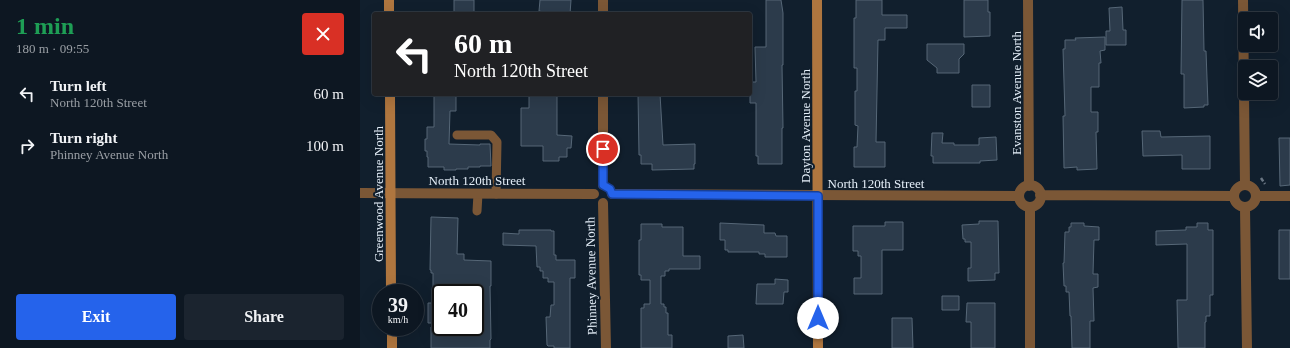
<!DOCTYPE html>
<html lang="en">
<head>
<meta charset="utf-8">
<style>
  :root { --surface:#0d1722; --page:#1b242f; --text:#f1f3f6; --muted:#9a9fa5; --line:#2d3640; --accent:#2563eb }
  body { margin:0; font-family:"Times New Roman",serif; background:var(--page); color:var(--text); height:100vh; display:flex; flex-direction:column; font-size:15px; white-space:nowrap }
  * { box-sizing:border-box; margin:0 }
  p { font-size:13px; color:var(--muted) }
  .icon { flex:none; width:22px; height:22px; fill:none; stroke:currentColor; stroke-width:2; stroke-linecap:round; stroke-linejoin:round }
  .map { position:relative; flex:1; overflow:hidden }
  .sheet { display:flex; flex-direction:column; background:var(--surface); width:360px }
  .sheet>* { flex:none }
  .banner { position:absolute; left:12px; top:12px; width:380px; height:84px; border-radius:4px; box-shadow:0 4px 16px #0002,0 0 0 1px var(--line); background:#202124; color:#fff; overflow:hidden }
  .fabs { position:absolute; left:878px; top:12px; display:grid; gap:8px }
  .fabs a { display:grid; place-items:center; width:40px; height:40px; border-radius:4px; background:var(--surface); box-shadow:0 4px 16px #0002,0 0 0 1px var(--line); font-size:20px }
  .speed { position:absolute; left:12px; top:284px; display:flex; gap:8px; font-size:20px; font-weight:700; text-align:center }
  .speed>* { display:grid; place-content:center; width:52px; height:52px; border-radius:50%; background:var(--surface); box-shadow:0 4px 16px #0002,0 0 0 1px var(--line); line-height:1 }
  .speed small { font-size:10px; font-weight:400 }
  .speed .limit { border:2px solid #111; border-radius:6px; background:#fff; color:#111 }
  .pin { position:absolute; display:grid; place-items:center; width:34px; height:34px; color:#fff; margin:-17px; border:2px solid #fff; border-radius:50%; box-shadow:0 1px 4px #0007 }
  .me { position:absolute; width:44px; margin:-22px; rotate:0deg; stroke-linejoin:round; filter:drop-shadow(0 0 3px #0008) }
  .turn { display:flex; align-items:center; gap:14px; height:84px; padding:0 16px; font-size:18px }
  .turn .icon { width:52px; height:52px; stroke-width:2.5 }
  .turn b { display:block; font-size:28px; line-height:34px }
  .round { display:grid; place-items:center; flex:none; width:42px; height:42px; border-radius:4px; background:var(--page) }
  .headline { display:flex; align-items:center; justify-content:space-between; height:68px; padding:0 16px }
  h1 { font-size:24px; font-weight:700; line-height:30px; color:#1e9e55 }
  .primary-button { display:flex; gap:8px; margin-top:auto; padding:8px 16px }
  .primary-button a { flex:1; height:46px; border-radius:4px; background:var(--accent); color:#fff; font-size:16px; font-weight:700; line-height:46px; text-align:center }
  .primary-button a+a { background:var(--page); color:var(--text) }
  ul { padding:0; list-style:none }
  li { display:flex; align-items:center; gap:12px; height:52px; padding:0 16px }
  li div { flex:1 }
  li b { display:block; font-size:15px }
  li em { font-style:normal }
  main { display:flex; flex:1; min-height:0 }
  .map>svg:first-child { display:block }
  .building { fill:#2c3b4b; stroke:#566777 }
  .lines { fill:none; stroke-linecap:round; stroke-linejoin:round }
  .path { stroke:#6b7784; stroke-width:2.5; stroke-dasharray:4 2; stroke-linecap:butt }
  .lane { stroke:#7b5736; stroke-width:9 }
  .street { stroke:#7b5736; stroke-width:10 }
  .secondary { stroke:#af763f; stroke-width:10 }
  .route-casing { stroke:#184099; stroke-width:10 }
  .route { stroke:#2563eb; stroke-width:7 }
  .labels { text-anchor:middle; dominant-baseline:central; stroke-width:4; stroke-linejoin:round; paint-order:stroke }
  .street-label { font-size:13px; fill:#e4eef8; stroke:#111f2d }
</style>
</head>
<body>
<main>
<section class="sheet">
<div class="headline"><div><h1>1 min</h1><p>180 m · 09:55</p></div><a class="round" style="background:#d93025;color:#fff"><svg class="icon" aria-label="close" viewBox="0 0 24 24"><path d="M6 6l12 12M18 6L6 18"/></svg></a></div>
<ul>
<li><svg class="icon" aria-label="left" viewBox="0 0 24 24"><path d="M17 20v-9H6M10 6l-5 5 5 5"/></svg><div><b>Turn left</b><p>North 120th Street</p></div><em>60 m</em></li>
<li><svg class="icon" aria-label="right" viewBox="0 0 24 24"><path d="M7 20v-9h11M14 6l5 5-5 5"/></svg><div><b>Turn right</b><p>Phinney Avenue North</p></div><em>100 m</em></li>
</ul>
<div class="primary-button"><a>Exit</a><a>Share</a></div>
</section>
<div class="map">
<svg width="930" height="348" viewBox="0 0 930 348">
  <rect width="100%" height="100%" fill="#111f2d"/>
  <path class="building" d="M94,0H114V14H94Z
    M180,0H211L210,14H184V12L179,11Z
    M406,0H421L423,13V65H422L423,128H422V164H398V156H396V103H390V89L392,88V82H396L395,47H406Z
    M496,0H522V15H547V28H525V40H518L516,142H525V167H494V147H497L498,126L495,125V91H497V68H494V18H496Z
    M604,0H628V12H630V36L604,37Z
    M822,0H843L844,51H846L848,105H844V107L824,108V74H821Z
    M762,7L763,30H766V45H746V31H750L749,8Z
    M745,37V50L740,51L741,63H739V87H731V112H738V132H736L737,169L717,170V167L704,168L703,116H705L703,49H705V40H716L715,38Z
    M567,44H604V54L599,59V73H577V68L567,60Z
    M612,85H630V107H612Z
    M74,94L96,95V111H90L89,144L120,145V144H130L131,166H120V167H108V169H96V170H84V167H68V157H67V151H65V139H67V127H74Z
    M169,94H197V135L212,136L211,148H207V157H199V161H183V146H161V108H169Z
    M278,94H300L303,145L335,144V164H334V169L292,170V164H281V155H279Z
    M782,131H800L801,137L850,136V169H822V155L783,156Z
    M572,133H583L582,143H594V145H619V138L636,137L637,160L620,161V163H573V156H571Z
    M919,138H930V185L920,186Z
    M71,217L98,218L97,254H104V260L131,261V286H130L131,339L130,340V348H71V327H115V291L73,290V273H71V270H70Z
    M619,221H638L639,273H635V280L608,281V268H611V242H605V239H603L602,225L619,224Z
    M525,222H543V250H522V294H494V278H501V256H498V251H493V226H525Z
    M360,223L404,225V233H415L416,236H427V257H405V254H399V252H368V250H365V240H360Z
    M711,223H724V226L739,227V240H734L733,274H738V287L733,288L734,321H730V348H712L711,316H710L709,292H706V286H704L703,263H704L705,232H709V227H711Z
    M837,223H848V230H853V295H850V316H846V322H845V348H818L817,300H827V244L796,245V231L826,230V227H837Z
    M281,224H302V227H323V256H340V269H309V271H305V276H301V304H304V307H306V313H308V335H312V348H281V308H284V304H290V280H281V275H279V240H281Z
    M159,230H191V231H194V255H196V260H215V278H210V348H194V346H188L187,345L186,317H190L191,305H194V282H188V278H183V271H180V267H177L176,246L143,245V233L159,234Z
    M919,230H930V279H919Z
    M415,279L428,280V292H424L423,304H396L397,284H415Z
    M582,296H599V310H582Z
    M68,303H81V323H68Z
    M607,303H635V348H611V322H606Z
    M532,318H552L553,348H532Z
    M383,335L384,348H368V336Z"/>
  <g class="lines">
    <path class="path" d="M901,178L905,184"/>
    <path class="lane" d="M97,135H131L137,142L136,194
      M117,211L118,194"/>
    <path class="street" d="M243,0V14
      M668,0L669,186
      M883,0L885,185
      M243,94V185
      M874 196a11 11 0 1 1 22 0a11 11 0 1 1-22 0Z
      M659 196a11 11 0 1 1 22 0a11 11 0 1 1-22 0Z
      M0,193L234,194
      M252,194L659,196
      M680,195L873,196
      M896,196H930
      M243,203L246,348
      M670,207V348
      M885,208L887,348"/>
    <path class="secondary" d="M29,0V14
      M457,0L458,348
      M30,94L31,293
      M32,327V348"/>
  </g>
  <g class="lines">
    <g class="route-casing">
      <path id="route" d="M243,149V185L250,189L252,194L458,196V318"/>
    </g>
    <use href="#route" class="route"/>
  </g>
  <g class="labels">
    <g class="street-label">
      <text transform="translate(656 93) rotate(-90)">Evanston Avenue North</text>
      <text transform="translate(445 126) rotate(-90)">Dayton Avenue North</text>
      <text x="117" y="180">North 120th Street</text>
      <text x="516" y="183">North 120th Street</text>
      <text transform="translate(18 194) rotate(-90)">Greenwood Avenue North</text>
      <text transform="translate(231 276) rotate(-91)">Phinney Avenue North</text>
    </g>
  </g>
</svg>
<div class="fabs">
<a><svg class="icon" aria-label="sound" viewBox="0 0 24 24"><path d="M4 9h4l5-4v14l-5-4H4zM17 9q2 3 0 6"/></svg></a>
<a><svg class="icon" aria-label="layers" viewBox="0 0 24 24"><path d="M12 4l9 5-9 5-9-5zM3 14l9 5 9-5"/></svg></a>
</div>
<div class="speed"><div>39<small>km/h</small></div><div class="limit">40</div></div>
<div class="pin" style="left:243px;top:149px;background:#d93025"><svg class="icon" aria-label="arrive" viewBox="0 0 24 24"><path d="M6 21V4h12l-3 4 3 4H6"/></svg></div>
<svg class="me" style="left:458px;top:318px" viewBox="-20 -20 40 40"><circle r="19" fill="#fff"/><path d="M0-13L10 11 0 6-10 11z" fill="#2563eb"/></svg>
<div class="banner">
<div class="turn"><svg class="icon" aria-label="left" viewBox="0 0 24 24"><path d="M17 20v-9H6M10 6l-5 5 5 5"/></svg><div><b>60 m</b>North 120th Street</div></div>
</div>
</div>
</main>
</body>
</html>
